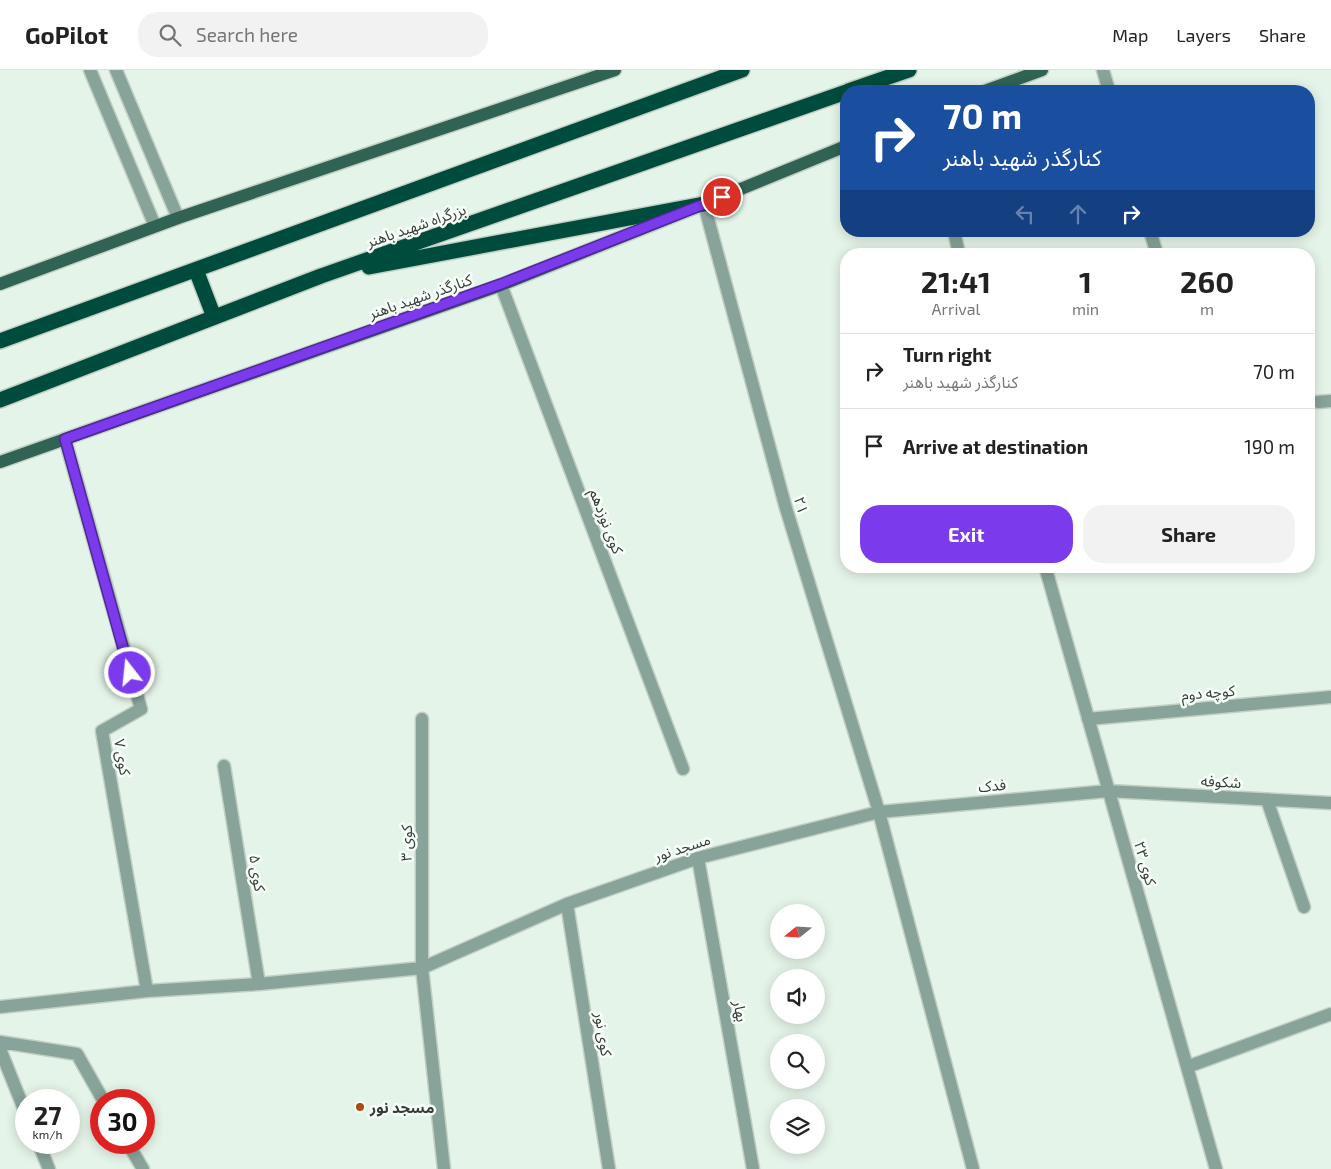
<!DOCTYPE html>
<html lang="en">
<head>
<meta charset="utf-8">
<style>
  :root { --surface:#fff; --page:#f2f2f2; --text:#222; --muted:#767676; --line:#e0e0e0; --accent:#7c3aed }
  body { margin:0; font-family:"Exo 2","Noto Sans Arabic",sans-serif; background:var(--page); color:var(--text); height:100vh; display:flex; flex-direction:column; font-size:19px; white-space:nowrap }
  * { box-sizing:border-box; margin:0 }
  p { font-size:16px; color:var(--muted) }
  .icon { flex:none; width:28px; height:28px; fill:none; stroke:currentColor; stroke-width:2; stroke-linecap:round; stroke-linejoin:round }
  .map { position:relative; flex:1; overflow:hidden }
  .details { position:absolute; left:840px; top:178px; width:475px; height:325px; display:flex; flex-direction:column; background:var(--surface); border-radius:20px; box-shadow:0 2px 12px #0003 }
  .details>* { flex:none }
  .guide { position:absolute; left:840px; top:15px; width:475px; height:152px; border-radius:20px; box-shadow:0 2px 12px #0003; background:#1a4fa0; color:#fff; overflow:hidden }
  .needle { width:32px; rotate:252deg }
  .buttons { position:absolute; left:770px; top:834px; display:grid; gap:10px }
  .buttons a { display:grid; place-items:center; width:55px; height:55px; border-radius:50%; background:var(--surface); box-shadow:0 2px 12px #0003; font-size:25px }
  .speed { position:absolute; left:15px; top:1019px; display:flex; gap:10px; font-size:25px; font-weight:700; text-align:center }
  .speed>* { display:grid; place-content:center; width:65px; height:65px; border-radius:50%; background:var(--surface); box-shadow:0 2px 12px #0003; line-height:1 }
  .speed small { font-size:12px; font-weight:400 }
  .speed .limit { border:8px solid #d22; background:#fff; color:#111 }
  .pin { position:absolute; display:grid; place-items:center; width:42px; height:42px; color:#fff; margin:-21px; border:2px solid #fff; border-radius:50%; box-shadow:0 1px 5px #0007 }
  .me { position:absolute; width:55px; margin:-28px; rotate:344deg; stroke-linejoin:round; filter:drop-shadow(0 0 4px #0008) }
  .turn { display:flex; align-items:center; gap:18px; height:105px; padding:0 20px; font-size:22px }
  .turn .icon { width:65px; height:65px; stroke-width:2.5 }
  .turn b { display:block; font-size:35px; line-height:42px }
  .lanes { display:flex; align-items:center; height:48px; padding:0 20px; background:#0003; justify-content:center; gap:25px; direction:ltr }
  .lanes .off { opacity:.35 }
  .eta { display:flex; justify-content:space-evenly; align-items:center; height:85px; text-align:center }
  .eta b { font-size:30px; font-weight:700; line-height:35px }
  .button { display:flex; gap:10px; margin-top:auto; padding:10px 20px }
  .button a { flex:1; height:58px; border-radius:20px; background:var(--accent); color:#fff; font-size:20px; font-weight:700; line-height:58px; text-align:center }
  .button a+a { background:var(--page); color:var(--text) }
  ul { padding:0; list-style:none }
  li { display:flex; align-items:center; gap:15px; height:75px; padding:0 20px; border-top:1px solid var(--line) }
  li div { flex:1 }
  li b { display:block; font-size:19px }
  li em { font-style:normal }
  header { display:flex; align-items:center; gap:30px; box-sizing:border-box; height:70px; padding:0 25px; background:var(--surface); border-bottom:1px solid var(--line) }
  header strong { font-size:24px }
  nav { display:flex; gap:28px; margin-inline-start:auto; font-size:18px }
  .search { width:350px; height:45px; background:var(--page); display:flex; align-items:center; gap:12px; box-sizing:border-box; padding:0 18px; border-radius:20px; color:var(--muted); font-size:19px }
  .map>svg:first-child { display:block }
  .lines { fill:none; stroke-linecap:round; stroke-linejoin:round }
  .minor-casing { stroke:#c2cfc5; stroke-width:15 }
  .major-casing { stroke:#c2cfc5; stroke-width:15 }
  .highway-casing { stroke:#c2cfc5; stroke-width:18 }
  .minor { stroke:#88a399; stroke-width:12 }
  .major { stroke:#306354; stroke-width:12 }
  .highway { stroke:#004c3c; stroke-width:15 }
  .route-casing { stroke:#51269a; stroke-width:12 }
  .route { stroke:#7c3aed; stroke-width:9 }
  .poi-dot { fill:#ac4a0f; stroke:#f8fef9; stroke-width:2 }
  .labels { text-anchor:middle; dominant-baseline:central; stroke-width:5; stroke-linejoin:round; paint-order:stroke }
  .street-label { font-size:15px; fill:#363c37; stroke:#f8fef9 }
  .poi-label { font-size:15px; font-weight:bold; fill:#363c37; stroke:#f8fef9; text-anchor:start }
</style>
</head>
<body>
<header>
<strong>GoPilot</strong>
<div class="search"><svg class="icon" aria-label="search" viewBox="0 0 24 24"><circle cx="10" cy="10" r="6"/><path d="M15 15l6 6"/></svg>Search here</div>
<nav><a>Map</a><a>Layers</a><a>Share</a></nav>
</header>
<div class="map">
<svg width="1331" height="1099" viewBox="0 0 1331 1099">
  <rect width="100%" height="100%" fill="#e5f4e8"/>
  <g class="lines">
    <g class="minor-casing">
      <path id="minor" d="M90,0L155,156
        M116,0L178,148
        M1103,0L1109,21
        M704,134L785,435L879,742L973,1099
        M954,161L959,184
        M1150,161L1157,184
        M501,215L683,699
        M1318,332L1331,331
        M65,369L141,639L102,661L147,921
        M1045,496L1216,1099
        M422,649V898L444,1099
        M1088,649L1331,627
        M224,696L259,914
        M1267,730L1304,837
        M698,788L753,1099
        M567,834L609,1099
        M0,937L147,921L259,914L422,898L567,834L698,788L879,742L1108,721L1331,733
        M0,972L77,984L103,1030
        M0,979L26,1044
        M1187,997L1331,944
        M38,1072L49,1099
        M127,1072L143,1099"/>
    </g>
    <g class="major-casing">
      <path id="major" d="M985,21L1042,0
        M0,214L178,148L615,0
        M0,392L501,215L704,134L846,76"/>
    </g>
    <g class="highway-casing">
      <path id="highway" d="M848,21L909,0
        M369,197L704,134
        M196,200L214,247
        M0,271L742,0
        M0,330L321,206L846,22"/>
    </g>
    <use href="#minor" class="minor"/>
    <use href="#major" class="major"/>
    <use href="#highway" class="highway"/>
  </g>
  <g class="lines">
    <g class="route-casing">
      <path id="route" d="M130,603L65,369L501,214L722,127"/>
    </g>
    <use href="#route" class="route"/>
  </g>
  <circle class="poi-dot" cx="360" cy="1037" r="5"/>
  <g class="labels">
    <g class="street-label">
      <text transform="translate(416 155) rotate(-19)">بزرگراه شهید باهنر</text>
      <text transform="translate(420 226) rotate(-19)">کنارگذر شهید باهنر</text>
      <text transform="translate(802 435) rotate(74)">۲۱</text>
      <text transform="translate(607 451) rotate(69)">کوی نوزدهم</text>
      <text transform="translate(1208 622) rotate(-5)">کوچه دوم</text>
      <text transform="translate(123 687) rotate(80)">کوی ۷</text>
      <text transform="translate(1221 711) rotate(3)">شکوفه</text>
      <text transform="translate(992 715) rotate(-5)">فدک</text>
      <text transform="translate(406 773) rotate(-90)">کوی ۳</text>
      <text transform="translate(682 777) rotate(-18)">مسجد نور</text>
      <text transform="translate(1146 793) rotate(74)">کوی ۲۳</text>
      <text transform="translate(258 803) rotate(81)">کوی ۵</text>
      <text transform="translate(741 941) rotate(80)">بهار</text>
      <text transform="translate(604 964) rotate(81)">کوی نور</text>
    </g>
    <g class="poi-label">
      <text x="370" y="1037">مسجد نور</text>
    </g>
  </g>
</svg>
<div class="buttons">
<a><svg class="needle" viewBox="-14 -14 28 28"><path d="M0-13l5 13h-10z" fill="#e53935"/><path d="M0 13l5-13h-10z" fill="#767676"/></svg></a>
<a><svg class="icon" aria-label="sound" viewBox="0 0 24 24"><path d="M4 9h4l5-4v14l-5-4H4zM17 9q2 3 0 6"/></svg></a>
<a><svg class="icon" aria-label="search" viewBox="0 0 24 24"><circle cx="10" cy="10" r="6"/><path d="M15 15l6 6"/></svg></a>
<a><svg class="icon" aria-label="layers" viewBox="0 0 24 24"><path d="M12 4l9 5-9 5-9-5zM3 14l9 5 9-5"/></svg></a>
</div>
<div class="speed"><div>27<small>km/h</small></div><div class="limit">30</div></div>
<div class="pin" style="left:722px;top:127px;background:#d93025"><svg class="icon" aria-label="arrive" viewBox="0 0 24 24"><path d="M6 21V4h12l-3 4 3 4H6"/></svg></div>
<svg class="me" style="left:130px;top:603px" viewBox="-20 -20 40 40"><circle r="17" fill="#7c3aed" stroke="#fff" stroke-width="3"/><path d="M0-11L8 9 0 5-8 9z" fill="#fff"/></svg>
<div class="guide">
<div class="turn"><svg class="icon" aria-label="right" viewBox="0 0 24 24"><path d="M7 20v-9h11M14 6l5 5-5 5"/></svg><div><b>70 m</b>کنارگذر شهید باهنر</div></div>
<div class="lanes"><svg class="icon off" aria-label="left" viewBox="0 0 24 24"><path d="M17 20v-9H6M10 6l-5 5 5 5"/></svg><svg class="icon off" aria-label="ahead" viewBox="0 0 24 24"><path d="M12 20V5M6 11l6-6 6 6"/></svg><svg class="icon" aria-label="right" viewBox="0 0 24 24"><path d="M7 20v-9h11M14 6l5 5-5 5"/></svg></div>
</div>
<section class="details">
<div class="eta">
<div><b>21:41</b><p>Arrival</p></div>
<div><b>1</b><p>min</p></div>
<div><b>260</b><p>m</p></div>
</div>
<ul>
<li><svg class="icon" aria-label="right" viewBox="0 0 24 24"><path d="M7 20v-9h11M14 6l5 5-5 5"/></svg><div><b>Turn right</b><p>کنارگذر شهید باهنر</p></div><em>70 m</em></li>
<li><svg class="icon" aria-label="arrive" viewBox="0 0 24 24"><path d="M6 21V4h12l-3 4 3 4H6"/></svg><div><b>Arrive at destination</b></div><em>190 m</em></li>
</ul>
<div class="button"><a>Exit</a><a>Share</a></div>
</section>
</div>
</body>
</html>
